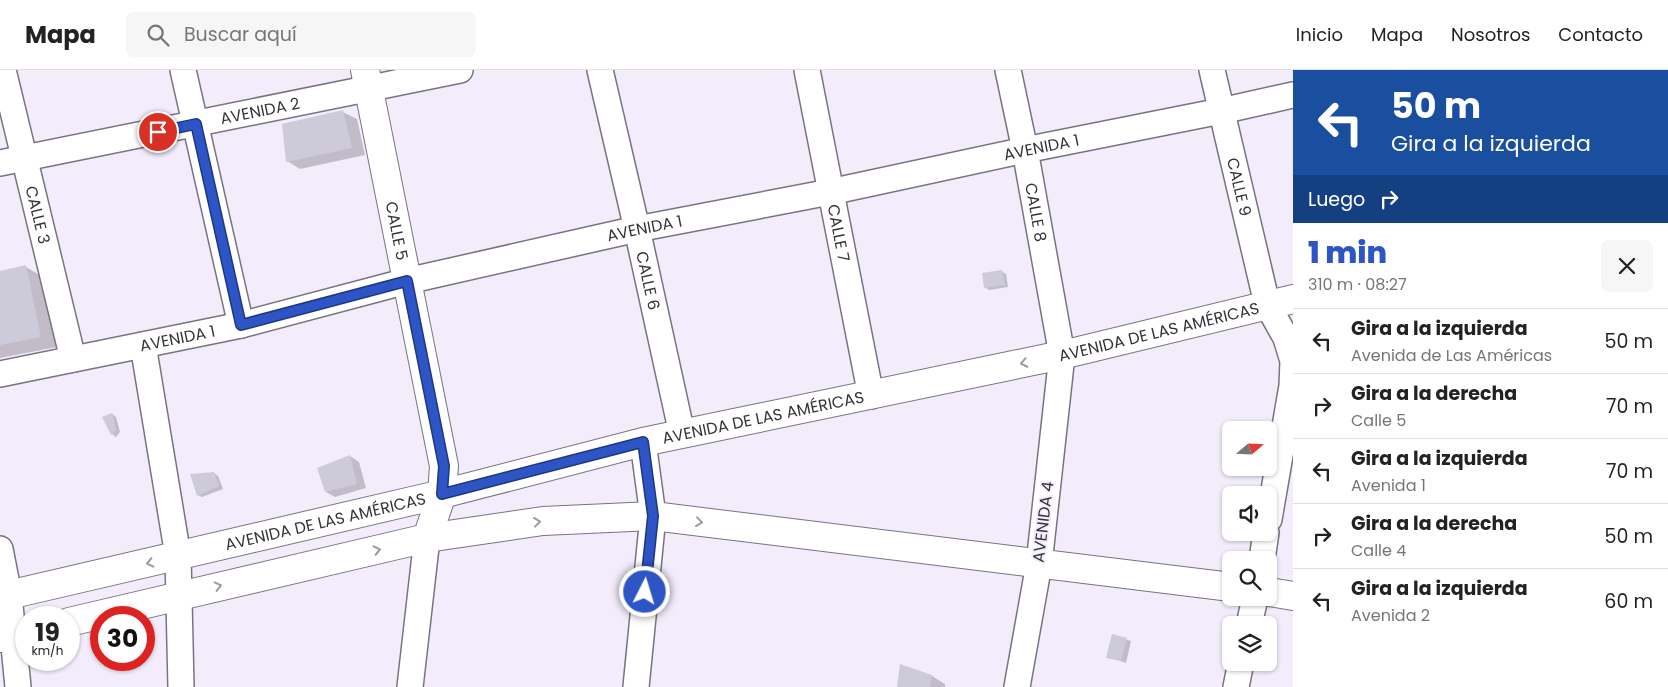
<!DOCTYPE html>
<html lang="es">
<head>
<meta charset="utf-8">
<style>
  :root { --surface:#fff; --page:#f6f6f6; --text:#222; --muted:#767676; --line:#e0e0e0; --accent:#2d55c5 }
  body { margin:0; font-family:Poppins,sans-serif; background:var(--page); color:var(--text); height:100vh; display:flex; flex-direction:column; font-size:19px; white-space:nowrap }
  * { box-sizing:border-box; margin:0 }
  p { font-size:16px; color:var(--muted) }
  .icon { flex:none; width:28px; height:28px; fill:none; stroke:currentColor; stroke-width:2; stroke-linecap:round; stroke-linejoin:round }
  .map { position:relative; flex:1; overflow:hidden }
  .panel { display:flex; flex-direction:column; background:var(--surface); width:375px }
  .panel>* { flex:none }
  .banner { background:#1a4fa0; color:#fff; overflow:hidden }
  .needle { width:32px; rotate:71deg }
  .controls { position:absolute; left:1222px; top:351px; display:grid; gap:10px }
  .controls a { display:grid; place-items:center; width:55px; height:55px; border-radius:8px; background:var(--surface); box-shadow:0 1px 4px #0004; font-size:25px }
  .speed { position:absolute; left:15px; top:536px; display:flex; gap:10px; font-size:25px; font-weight:700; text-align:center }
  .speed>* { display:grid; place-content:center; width:65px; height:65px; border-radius:50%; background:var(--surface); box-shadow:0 1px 4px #0004; line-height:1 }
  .speed small { font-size:12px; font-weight:400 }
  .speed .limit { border:8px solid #d22; background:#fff; color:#111 }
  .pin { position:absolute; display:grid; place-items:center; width:42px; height:42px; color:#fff; margin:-21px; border:2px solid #fff; border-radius:50%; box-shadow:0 1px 5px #0007 }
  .me { position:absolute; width:55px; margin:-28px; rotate:5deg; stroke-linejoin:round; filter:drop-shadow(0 0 4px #0008) }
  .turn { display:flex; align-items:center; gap:18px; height:105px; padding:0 15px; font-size:22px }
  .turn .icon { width:65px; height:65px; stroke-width:2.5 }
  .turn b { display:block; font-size:35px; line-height:42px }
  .then { display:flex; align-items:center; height:48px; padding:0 15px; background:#0003; gap:10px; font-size:19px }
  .round { display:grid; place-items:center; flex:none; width:52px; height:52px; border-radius:8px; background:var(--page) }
  .head { display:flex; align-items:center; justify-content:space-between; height:85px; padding:0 15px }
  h1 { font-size:30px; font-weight:800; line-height:38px; color:var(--accent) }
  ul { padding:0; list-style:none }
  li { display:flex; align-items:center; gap:15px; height:65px; padding:0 15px; border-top:1px solid var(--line) }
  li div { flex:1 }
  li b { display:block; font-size:19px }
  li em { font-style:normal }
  header { display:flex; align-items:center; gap:30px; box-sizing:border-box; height:70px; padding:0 25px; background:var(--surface); border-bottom:1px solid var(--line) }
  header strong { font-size:24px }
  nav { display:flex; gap:28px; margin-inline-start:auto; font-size:18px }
  .search { width:350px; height:45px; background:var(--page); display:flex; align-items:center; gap:12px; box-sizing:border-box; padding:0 18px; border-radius:8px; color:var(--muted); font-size:19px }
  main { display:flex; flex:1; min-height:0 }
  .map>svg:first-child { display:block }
  .shadow { fill:#0003 }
  .building { fill:#cdcbda }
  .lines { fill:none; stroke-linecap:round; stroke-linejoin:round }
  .minor-casing { stroke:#797381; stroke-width:28 }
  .tertiary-casing { stroke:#797381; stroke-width:30 }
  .secondary-casing { stroke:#797381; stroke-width:30 }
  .minor { stroke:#fff; stroke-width:25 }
  .tertiary { stroke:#fff; stroke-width:28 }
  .secondary { stroke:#fff; stroke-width:28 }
  .oneway { stroke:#9a999c }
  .route-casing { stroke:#1d3780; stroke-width:12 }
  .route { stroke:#2d55c5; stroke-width:9 }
  .labels { text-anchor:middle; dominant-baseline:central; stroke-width:4; stroke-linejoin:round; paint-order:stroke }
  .street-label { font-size:16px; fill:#353339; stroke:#f2ecfb }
</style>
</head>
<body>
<header>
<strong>Mapa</strong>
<div class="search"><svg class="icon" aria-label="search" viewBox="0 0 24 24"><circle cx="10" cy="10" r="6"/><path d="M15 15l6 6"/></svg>Buscar aquí</div>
<nav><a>Inicio</a><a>Mapa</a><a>Nosotros</a><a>Contacto</a></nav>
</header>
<main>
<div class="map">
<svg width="1293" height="617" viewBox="0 0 1293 617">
  <rect width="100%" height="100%" fill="#f2ecfb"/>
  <path class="shadow" d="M343,42L357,49L365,85L300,99L287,91Z
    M26,197L43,207L57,277L0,288V202Z
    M1002,202L1006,204L1008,217L989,220L985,217Z
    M112,344L116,347L120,362L116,367L112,364Z
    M350,386L359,392L366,418L335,427L326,422Z
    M214,403L218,406L223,419L202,427L198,425Z
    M1113,566L1131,571L1126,593L1108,587Z
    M901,596L932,606L945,614V617H898Z"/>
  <path class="building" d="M343,40L352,78L286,92L282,54Z
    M26,195L41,267L0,275V201Z
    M1002,200L1005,215L984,218L982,203Z
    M112,343L116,360L111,365L102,347Z
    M350,385L357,414L325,422L317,398Z
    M214,402L219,416L197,426L190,404Z
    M1112,564L1127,568L1121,591L1106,588Z
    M900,594L932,605L930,617H897Z"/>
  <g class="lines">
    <g class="minor-casing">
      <g id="minor">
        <path id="s1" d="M3,0L73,289"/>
        <path d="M183,0L241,255"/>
        <path id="s2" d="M600,0L637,159L682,364"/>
        <path id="s3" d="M807,0L871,326"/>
        <path id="s4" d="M1008,0L1025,80L1062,285L1039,494L1017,617"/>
        <path id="s5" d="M1212,0L1267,234L1286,268L1293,291L1292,316L1269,449"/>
        <path id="s6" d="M0,93L460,0"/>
        <path d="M143,275L178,486L181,617"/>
        <path id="s7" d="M0,304L241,255L407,211L637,159L830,122L1025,80L1221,41L1293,25"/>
        <path d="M0,479L9,525L18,617"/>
        <path d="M1262,490L1266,462"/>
        <path d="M1249,555L1255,528"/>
        <path d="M410,617L427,468"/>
        <path d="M636,617L653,446L643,372"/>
        <path d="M1236,617L1241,592"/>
      </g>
    </g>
    <g class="tertiary-casing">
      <g id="tertiary">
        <path id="s8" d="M365,0L444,396L442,424L427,468"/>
      </g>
    </g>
    <g class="secondary-casing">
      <g id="secondary">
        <path d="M1269,522L1293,526"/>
        <path id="s9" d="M0,527L442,424L643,372L1062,285L1293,229"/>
        <path d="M69,552L427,468L543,451L653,446L1231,517"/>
        <path d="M0,568L26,562"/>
      </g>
    </g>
    <use href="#minor" class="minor"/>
    <use href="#tertiary" class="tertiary"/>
    <use href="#secondary" class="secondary"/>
  </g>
  <defs><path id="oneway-chevron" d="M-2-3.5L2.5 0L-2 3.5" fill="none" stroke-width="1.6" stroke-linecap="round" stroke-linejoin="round" transform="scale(1.25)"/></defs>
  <g class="oneway">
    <use href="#oneway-chevron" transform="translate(1024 293) rotate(168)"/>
    <use href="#oneway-chevron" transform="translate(537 452) rotate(-7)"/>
    <use href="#oneway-chevron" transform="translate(699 452) rotate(7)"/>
    <use href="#oneway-chevron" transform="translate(377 480) rotate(-13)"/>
    <use href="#oneway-chevron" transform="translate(150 493) rotate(167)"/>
    <use href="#oneway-chevron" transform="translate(218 516) rotate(-13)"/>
  </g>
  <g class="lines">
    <g class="route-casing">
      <path id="route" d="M158,62L196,54L241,255L407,211L444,396L442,424L643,372L653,446L645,522"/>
    </g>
    <use href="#route" class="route"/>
  </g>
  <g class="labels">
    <g class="street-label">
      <text stroke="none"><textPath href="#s6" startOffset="265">AVENIDA 2</textPath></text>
      <text stroke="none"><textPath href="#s7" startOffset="1066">AVENIDA 1</textPath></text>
      <text stroke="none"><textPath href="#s5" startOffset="120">CALLE 9</textPath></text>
      <text stroke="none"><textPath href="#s4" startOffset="145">CALLE 8</textPath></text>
      <text stroke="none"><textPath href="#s1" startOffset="149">CALLE 3</textPath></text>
      <text stroke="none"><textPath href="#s7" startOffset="661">AVENIDA 1</textPath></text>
      <text stroke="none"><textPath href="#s8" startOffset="164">CALLE 5</textPath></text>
      <text stroke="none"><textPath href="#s3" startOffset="166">CALLE 7</textPath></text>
      <text stroke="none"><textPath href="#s2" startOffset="216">CALLE 6</textPath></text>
      <text stroke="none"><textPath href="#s9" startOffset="1189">AVENIDA DE LAS AMÉRICAS</textPath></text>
      <text stroke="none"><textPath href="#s7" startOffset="181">AVENIDA 1</textPath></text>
      <text stroke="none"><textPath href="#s9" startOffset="784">AVENIDA DE LAS AMÉRICAS</textPath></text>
      <text stroke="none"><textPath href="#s9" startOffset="334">AVENIDA DE LAS AMÉRICAS</textPath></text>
      <text transform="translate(1043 452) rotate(-83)">AVENIDA 4</text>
    </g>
  </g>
</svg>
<div class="controls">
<a><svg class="needle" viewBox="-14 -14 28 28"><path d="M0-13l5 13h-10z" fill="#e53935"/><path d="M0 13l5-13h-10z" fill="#767676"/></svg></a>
<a><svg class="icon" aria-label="sound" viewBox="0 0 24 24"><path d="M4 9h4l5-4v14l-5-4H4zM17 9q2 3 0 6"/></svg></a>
<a><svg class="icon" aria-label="search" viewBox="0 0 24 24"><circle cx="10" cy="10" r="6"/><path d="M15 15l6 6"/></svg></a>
<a><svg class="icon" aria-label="layers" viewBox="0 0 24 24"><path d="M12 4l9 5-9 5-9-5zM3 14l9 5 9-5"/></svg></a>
</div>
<div class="speed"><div>19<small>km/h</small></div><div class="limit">30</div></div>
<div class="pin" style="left:158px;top:62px;background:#d93025"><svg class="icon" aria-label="arrive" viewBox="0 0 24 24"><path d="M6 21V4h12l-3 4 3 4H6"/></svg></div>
<svg class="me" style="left:645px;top:522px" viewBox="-20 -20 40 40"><circle r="17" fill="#2d55c5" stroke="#fff" stroke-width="3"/><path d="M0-11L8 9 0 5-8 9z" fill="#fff"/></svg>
</div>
<section class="panel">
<div class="banner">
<div class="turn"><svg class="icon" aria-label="left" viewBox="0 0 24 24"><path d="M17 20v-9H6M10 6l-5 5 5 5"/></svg><div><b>50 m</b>Gira a la izquierda</div></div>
<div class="then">Luego<svg class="icon" aria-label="right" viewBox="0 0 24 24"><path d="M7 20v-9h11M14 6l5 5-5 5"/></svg></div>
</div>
<div class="head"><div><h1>1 min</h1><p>310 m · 08:27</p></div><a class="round"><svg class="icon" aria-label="close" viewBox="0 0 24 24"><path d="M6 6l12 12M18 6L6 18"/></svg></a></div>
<ul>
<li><svg class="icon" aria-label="left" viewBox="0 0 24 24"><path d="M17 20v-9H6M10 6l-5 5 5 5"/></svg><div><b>Gira a la izquierda</b><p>Avenida de Las Américas</p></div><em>50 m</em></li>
<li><svg class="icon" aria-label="right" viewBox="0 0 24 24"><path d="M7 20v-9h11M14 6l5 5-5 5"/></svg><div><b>Gira a la derecha</b><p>Calle 5</p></div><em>70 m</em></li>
<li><svg class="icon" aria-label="left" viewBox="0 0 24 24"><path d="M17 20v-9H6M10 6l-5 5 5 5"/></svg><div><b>Gira a la izquierda</b><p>Avenida 1</p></div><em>70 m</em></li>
<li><svg class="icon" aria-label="right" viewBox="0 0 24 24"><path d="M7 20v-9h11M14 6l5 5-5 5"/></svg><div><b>Gira a la derecha</b><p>Calle 4</p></div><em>50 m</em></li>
<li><svg class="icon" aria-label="left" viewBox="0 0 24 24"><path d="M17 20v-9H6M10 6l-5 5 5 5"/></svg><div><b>Gira a la izquierda</b><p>Avenida 2</p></div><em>60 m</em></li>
</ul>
</section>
</main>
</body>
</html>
